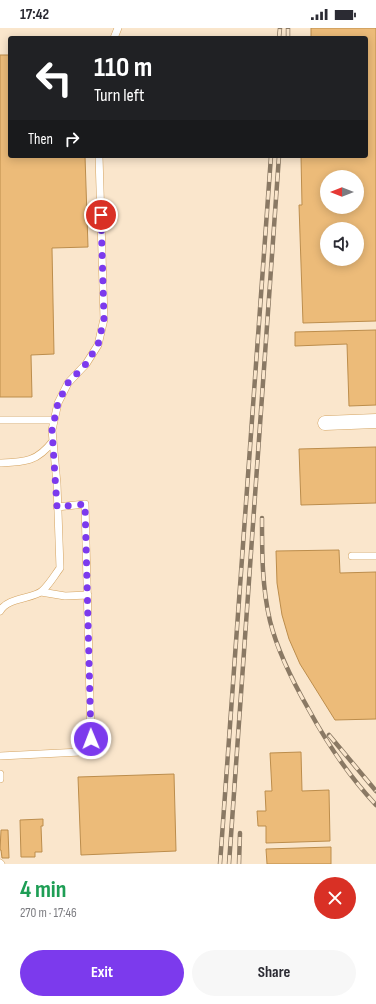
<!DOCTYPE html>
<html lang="en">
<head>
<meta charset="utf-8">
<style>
  :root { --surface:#fff; --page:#f7f7f7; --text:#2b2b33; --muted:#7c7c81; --accent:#7c3aed }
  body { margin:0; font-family:"Sofia Sans Condensed",sans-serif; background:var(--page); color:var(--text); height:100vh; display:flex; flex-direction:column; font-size:15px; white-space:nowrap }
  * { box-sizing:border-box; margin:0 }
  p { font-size:13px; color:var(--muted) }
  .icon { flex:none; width:22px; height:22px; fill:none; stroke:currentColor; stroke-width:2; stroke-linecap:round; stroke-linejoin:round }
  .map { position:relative; height:836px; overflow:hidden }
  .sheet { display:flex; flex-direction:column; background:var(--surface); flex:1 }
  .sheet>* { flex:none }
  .hud { position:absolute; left:8px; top:8px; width:360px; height:122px; border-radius:4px; box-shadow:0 2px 10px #0003; background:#202124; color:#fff; overflow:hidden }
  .needle { width:26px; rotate:270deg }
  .tools { position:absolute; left:320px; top:142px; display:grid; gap:8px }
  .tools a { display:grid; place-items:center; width:44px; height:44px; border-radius:50%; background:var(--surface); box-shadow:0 2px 10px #0003; font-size:20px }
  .pin { position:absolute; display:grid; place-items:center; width:34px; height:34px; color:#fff; margin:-17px; border:2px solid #fff; border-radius:50%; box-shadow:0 1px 4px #0007 }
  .me { position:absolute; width:44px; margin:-22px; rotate:359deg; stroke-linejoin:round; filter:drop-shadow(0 0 3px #0008) }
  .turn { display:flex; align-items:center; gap:14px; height:84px; padding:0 20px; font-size:18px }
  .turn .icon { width:52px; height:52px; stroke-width:2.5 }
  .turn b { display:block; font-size:28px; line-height:34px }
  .then { display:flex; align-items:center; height:38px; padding:0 20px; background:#0003; gap:8px; font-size:15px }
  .round { display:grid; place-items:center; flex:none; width:42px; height:42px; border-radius:21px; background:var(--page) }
  .overview { display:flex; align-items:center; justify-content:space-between; height:68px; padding:0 20px }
  h1 { font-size:24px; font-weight:700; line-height:30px; color:#1e9e55 }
  .button { display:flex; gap:8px; margin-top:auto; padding:8px 20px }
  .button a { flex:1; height:46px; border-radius:24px; background:var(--accent); color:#fff; font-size:16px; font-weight:700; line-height:46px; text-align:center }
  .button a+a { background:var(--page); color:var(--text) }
  .status { display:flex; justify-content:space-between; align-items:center; height:28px; padding:0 20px; background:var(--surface); direction:ltr }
  .status svg { height:11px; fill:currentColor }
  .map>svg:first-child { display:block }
  .building { fill:#ecbb79; stroke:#bc8d4c; fill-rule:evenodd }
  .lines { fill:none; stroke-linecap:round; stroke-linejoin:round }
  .lane-casing { stroke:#d4a462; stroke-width:8 }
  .street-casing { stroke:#d4a462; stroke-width:15 }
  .lane { stroke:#fff; stroke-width:7 }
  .street { stroke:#fff; stroke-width:14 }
  .rail-casing { stroke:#8a7964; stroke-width:4.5 }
  .rail { stroke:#fae6cc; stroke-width:3; stroke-dasharray:9; stroke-linecap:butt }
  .route { stroke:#7c3aed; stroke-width:7; stroke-dasharray:0 12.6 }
</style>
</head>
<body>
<div class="status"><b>17:42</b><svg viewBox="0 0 49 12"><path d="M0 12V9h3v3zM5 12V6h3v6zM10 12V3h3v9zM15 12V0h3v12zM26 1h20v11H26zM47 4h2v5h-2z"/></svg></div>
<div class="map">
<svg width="376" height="836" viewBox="0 0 376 836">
  <rect width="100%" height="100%" fill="#fae6cc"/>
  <path class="building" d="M311,0H376V293L303,295L299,177H302L301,128H366V10H311ZM327,149H357V179H327ZM327,201H357V231H327Z
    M0,27H10V128H85L88,219L52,220L54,326L31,327L32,369H0Z
    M376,302V377L349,378L347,316L295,318V304Z
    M376,419V475L301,477L299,421Z
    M339,522L340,545L376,544V691L335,692L300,636L289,611L282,587L277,555L276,523Z
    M301,724L302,763L329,762L330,813L266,815V798H258L257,783H266L265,763H272L270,725Z
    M174,746L176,823L81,827L78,749Z
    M43,791V798H41L42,824H35V829H21L20,792Z
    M1,802H8L9,830H2L1,822H0Z
    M331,819V836H267L266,821Z"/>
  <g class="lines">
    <g class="lane-casing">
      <path id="lane" d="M114,10L118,0
        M0,392H54
        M0,435C25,434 37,434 53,413
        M352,528H376
        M41,564L65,568L88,567
        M0,583C8,569 33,571 42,563C49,557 54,548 60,540L57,456L52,402L58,375L68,355L86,336L98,317L104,291L99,128
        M0,728L81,724L91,711L85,476L57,479
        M0,746V751
        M0,835L1,836"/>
    </g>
    <g class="street-casing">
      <path id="street" d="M325,395L376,393"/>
    </g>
    <use href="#lane" class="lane"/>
    <use href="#street" class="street"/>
    <g class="rail-casing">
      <path id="rail" d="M279,10L280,0
        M288,10V0
        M262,490C262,525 262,559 270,593C278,625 293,654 309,682C328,717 349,748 376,777
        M329,707L376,763
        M220,836L271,128
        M229,836L279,128
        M239,836L240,805"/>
    </g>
    <use href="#rail" class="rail"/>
  </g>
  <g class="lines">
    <path class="route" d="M91,711L85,476L57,479L52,402L58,375L68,355L86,336L98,317L104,291L101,187"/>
  </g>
</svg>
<div class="tools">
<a><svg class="needle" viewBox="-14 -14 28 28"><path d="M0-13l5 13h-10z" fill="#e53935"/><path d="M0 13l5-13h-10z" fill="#7c7c81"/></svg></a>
<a><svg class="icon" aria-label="sound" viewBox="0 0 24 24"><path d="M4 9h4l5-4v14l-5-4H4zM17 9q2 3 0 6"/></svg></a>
</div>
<div class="pin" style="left:101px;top:187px;background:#d93025"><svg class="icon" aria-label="arrive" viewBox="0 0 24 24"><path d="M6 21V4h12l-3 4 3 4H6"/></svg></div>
<svg class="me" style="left:91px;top:711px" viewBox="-20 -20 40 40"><circle r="17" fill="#7c3aed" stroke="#fff" stroke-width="3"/><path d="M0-11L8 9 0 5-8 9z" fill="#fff"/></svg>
<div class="hud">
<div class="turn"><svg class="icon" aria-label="left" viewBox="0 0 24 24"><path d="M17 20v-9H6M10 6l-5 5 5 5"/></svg><div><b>110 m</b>Turn left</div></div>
<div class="then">Then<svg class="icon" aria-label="right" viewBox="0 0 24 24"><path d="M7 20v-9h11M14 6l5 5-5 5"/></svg></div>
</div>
</div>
<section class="sheet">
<div class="overview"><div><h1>4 min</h1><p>270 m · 17:46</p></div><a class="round" style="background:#d93025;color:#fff"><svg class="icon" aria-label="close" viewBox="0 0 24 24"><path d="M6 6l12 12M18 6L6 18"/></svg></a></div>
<div class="button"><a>Exit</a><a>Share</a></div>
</section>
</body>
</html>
